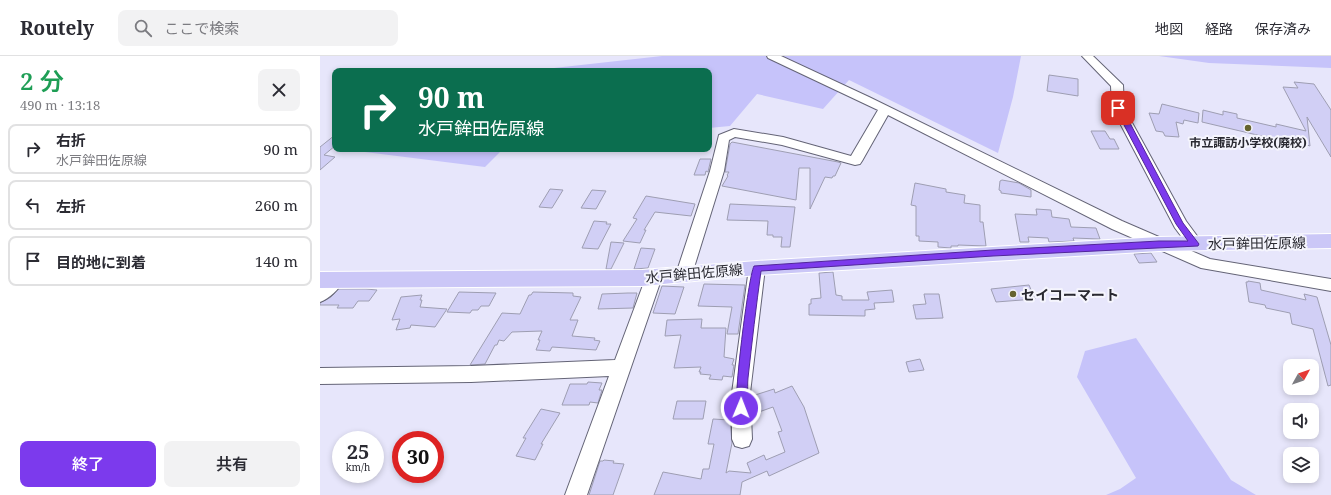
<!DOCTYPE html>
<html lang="ja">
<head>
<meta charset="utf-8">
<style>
  :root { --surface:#fff; --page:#f2f2f3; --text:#2b2b33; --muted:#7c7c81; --line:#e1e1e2; --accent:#7c3aed }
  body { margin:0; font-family:"Noto Serif","Noto Sans JP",serif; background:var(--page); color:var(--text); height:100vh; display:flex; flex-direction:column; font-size:15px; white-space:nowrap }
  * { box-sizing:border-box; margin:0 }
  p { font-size:13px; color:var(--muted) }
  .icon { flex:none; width:22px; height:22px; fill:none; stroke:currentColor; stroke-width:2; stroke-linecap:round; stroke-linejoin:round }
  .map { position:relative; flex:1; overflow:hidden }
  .drawer { display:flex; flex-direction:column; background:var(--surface); width:320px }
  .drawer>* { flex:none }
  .banner { position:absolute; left:12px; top:12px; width:380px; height:84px; border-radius:8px; box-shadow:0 2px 6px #0003; background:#0b6e4f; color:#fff; overflow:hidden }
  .needle { width:26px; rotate:50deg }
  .buttons { position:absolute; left:963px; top:303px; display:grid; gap:8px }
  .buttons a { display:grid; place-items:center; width:36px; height:36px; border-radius:8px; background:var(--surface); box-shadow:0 2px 6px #0003; font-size:20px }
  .speed { position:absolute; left:12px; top:375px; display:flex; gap:8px; font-size:20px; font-weight:700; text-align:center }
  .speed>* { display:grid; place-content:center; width:52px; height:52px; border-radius:50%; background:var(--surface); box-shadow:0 2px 6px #0003; line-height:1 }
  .speed small { font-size:10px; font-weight:400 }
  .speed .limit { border:6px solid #d22; background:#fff; color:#111 }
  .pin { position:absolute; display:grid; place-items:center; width:34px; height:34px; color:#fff; margin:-17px; border-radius:8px; box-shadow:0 2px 6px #0006 }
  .me { position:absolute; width:44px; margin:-22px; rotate:1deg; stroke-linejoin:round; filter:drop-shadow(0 0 3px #0008) }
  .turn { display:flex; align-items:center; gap:14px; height:84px; padding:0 20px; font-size:18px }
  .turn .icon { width:52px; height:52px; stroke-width:2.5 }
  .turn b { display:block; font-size:28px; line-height:34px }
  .round { display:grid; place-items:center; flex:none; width:42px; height:42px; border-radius:8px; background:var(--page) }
  .headline { display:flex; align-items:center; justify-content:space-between; height:68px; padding:0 20px }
  h1 { font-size:24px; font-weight:600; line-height:30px; color:#1e9e55 }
  .action { display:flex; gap:8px; margin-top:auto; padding:8px 20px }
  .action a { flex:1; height:46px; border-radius:8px; background:var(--accent); color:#fff; font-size:16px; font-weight:600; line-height:46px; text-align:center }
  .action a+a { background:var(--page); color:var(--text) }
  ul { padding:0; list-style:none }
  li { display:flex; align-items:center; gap:12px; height:50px; margin:0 8px 6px; padding:0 12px; border:2px solid var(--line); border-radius:8px }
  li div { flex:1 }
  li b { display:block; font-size:15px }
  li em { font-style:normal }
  header { display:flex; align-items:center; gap:24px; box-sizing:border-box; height:56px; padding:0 20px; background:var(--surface); border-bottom:1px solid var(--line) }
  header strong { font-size:19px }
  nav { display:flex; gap:22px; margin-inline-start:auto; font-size:14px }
  .search { width:280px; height:36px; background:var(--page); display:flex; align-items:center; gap:10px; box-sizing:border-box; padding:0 14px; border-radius:8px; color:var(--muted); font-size:15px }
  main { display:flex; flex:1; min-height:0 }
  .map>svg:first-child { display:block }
  .green { fill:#c6c3fa }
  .building { fill:#d1cff5; stroke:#9e9eb2 }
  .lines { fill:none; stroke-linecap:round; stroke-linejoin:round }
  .minor-casing { stroke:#646476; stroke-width:2 }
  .major-casing { stroke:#fff; stroke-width:2 }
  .minor { fill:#fff; fill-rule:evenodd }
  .major { fill:#cbc7f7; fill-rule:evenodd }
  .route { fill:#7c3aed; stroke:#51269a }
  .poi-dot { fill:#656330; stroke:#f5f5fd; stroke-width:1.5 }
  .labels { text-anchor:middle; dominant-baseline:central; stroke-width:4; stroke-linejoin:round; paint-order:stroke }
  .far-poi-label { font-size:12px; font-weight:bold; fill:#292931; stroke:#f5f5fd }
  .street-label { font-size:14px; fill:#292931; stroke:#f5f5fd }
  .poi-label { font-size:14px; font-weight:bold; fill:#292931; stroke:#f5f5fd; text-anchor:start }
</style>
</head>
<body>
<header>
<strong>Routely</strong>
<div class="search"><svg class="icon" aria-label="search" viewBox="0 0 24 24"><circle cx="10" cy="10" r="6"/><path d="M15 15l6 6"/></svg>ここで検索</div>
<nav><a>地図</a><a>経路</a><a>保存済み</a></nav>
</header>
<main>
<section class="drawer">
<div class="headline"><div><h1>2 分</h1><p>490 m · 13:18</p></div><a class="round"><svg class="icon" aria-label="close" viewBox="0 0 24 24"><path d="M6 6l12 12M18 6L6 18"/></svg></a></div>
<ul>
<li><svg class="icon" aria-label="right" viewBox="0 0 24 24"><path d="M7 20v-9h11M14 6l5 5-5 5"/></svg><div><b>右折</b><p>水戸鉾田佐原線</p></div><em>90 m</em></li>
<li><svg class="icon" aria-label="left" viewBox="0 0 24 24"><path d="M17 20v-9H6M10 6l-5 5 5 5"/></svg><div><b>左折</b></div><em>260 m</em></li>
<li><svg class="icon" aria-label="arrive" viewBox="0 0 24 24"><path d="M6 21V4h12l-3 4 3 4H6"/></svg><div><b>目的地に到着</b></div><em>140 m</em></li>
</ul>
<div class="action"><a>終了</a><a>共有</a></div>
</section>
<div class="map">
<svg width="1011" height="439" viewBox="0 0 1011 439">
  <rect width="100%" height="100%" fill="#e7e6fb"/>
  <path class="green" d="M342,0H701L693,41L678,97L529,24L503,53L437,38L410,70L389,72V15H207Z
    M839,0H1011V12L889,7Z
    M39,93H183L165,111L37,95Z
    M816,282L911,424L936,439H786L800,433L816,422L757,321L765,295Z"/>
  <path class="building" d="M729,19L758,23V40L727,35Z
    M974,26L994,28L1011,54V101L987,61L990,90L984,88V90L882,66L883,54L903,59V55L917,58V62L956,71V68L986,75L963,31L978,32Z
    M842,48L879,57L878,67L864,64L863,68L856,66L859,81L845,80L843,76L836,75L829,57L839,58Z
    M771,75H785L790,83H794L799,93H780Z
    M15,79V90L4,99L15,101L0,114V91Z
    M412,86L518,106L521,107L515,120H513L512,122L505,121L490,153V112H479L476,144L402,130L408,120L407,119L409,116H405L410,88Z
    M380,103H391L388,116L386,115L385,119H374Z
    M682,124L699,127L711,134V141L681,137V135L679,134L680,125Z
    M595,127L626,133V136L645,139L644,147L660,149V166H663L666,190L638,189V190H631V192L618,191V186L599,185V180H596V150L591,149Z
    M230,133L243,134L232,152L219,151Z
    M272,134L286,135L276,153L261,152Z
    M326,140L375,148L371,160L335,156L324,174H326L320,187L303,185L317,163L313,162Z
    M410,148L475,151L470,191H461L462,181H453V179H447L448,165L407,164Z
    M716,153L731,154L732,161L749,163L751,171L776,172L780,183L753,182L754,185L731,186H729L728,182L708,181L709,186H700L695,158L717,159Z
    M274,165L287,166L286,168H291L278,193L262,192Z
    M291,186L304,187L291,213H286Z
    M321,192L335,193L328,212L314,213Z
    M831,197L837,206L819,207L814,198Z
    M513,216L516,239L522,240V244H549L547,236L572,234L574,246L554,247L555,253L545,254V260L489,259V248H491V243L501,242L499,217Z
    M928,225L940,227L941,234L986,244L984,238L997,241L1011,289V329L1008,330L993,273L972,268L970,257L946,252L945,249L929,246L926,226H928Z
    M384,228L425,229L418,278H407L412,251L378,250Z
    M709,229L715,243L676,246L671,233Z
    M342,230L364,231L355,258L333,257Z
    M19,233H46L57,234L49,245H38L33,252H17L19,249H0V247L11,241Z
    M139,236L176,237L169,250H161L158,254H152L150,257L127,256Z
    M213,236L253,237V240L261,241L250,264H258L252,280L275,282L274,284L280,285L276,294L232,291L230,295L216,294L220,284H218L222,275L192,276L184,285L179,284L177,289H175L165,308L150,309L182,257L200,258L209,239H211Z
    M308,237H317L313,252L278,253L282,238Z
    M604,238H619L623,262L596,263L593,249L606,248Z
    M102,239L100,244H102L100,251L127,253L115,271L91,269L90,272L76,274L80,263L72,264L81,241Z
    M382,263L381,272H406L404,301L414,303L412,309H414L412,321L403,320L402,324L389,323L391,319L380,318L381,316H379L381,311L354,312L361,279L345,280L347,264Z
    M600,303L604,314L589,316L586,306Z
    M268,326L282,327L279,334H282L278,347L270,346L269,349H242L250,328H267Z
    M472,330L484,351L499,397L449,420L447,415L422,426L420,439H334L343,416L381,423L383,413H389L394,388H388L393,363L410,364L412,387L406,417L409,415L431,417L427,407L444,399L446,404L465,396L458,376L462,375L453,351L436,357L432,340L454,333L455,337Z
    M357,345H386L383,363H353Z
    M221,353L240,357L221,388H223L215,404L196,400L206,382H203Z
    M284,404L294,405L293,407L304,408L293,439H269L280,405H283Z"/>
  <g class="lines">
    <g class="minor-casing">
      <path id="minor" d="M447,0H461L549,41L802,165L890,203L1011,223V235L881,212L792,173L568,59L542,105L540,108L535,109L462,89L415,81L409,84L404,115L372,218L370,222L364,224L358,222L356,218L390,115L399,79L414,73L463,81L531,100L558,54L448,2Z
        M762,0H773L803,29L804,52L866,165L883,188L880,192L875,193L870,192L855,172L792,52L791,30Z
        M437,206L443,208L445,212L430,337L432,383L429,390L422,392L415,390L412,383V337L429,212L431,208Z
        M334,215L340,217L342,221L267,439H245L289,320L151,326L0,328V312L151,310L295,304L326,221L328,217Z
        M16,218L22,220L24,224C19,233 9,243 0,246V230L10,220Z"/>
    </g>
    <g class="major-casing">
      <path id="major" d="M1011,178V192L839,195L437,219L322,230L0,232V216L322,214L437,205L839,181Z"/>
    </g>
    <use href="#minor" class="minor"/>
    <use href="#major" class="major"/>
  </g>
  <path class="route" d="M798,50L802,52L863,167L879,188L878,190L673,200L441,215C436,251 432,286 428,322C427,332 429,348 425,356L421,357L417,356C413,345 428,222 434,210L673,194L839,185H868L856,168L795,52Z"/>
  <g class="poi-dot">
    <circle cx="928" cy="72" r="4"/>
    <circle cx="693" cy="238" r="4"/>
  </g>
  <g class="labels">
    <g class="far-poi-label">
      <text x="928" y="86">市立諏訪小学校(廃校)</text>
    </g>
    <g class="street-label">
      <text transform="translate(937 187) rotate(-1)">水戸鉾田佐原線</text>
      <text transform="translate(374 217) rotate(-5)">水戸鉾田佐原線</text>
    </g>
    <g class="poi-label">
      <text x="701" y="238">セイコーマート</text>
    </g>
  </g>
</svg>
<div class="buttons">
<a><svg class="needle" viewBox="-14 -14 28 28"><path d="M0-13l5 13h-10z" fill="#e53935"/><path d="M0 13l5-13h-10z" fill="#7c7c81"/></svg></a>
<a><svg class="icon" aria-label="sound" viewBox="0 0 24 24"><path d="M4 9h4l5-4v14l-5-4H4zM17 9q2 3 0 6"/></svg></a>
<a><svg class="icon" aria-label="layers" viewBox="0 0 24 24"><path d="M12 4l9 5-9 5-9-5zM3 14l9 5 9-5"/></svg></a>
</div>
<div class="speed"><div>25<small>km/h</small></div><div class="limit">30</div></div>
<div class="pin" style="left:798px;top:52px;background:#d93025"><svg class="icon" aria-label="arrive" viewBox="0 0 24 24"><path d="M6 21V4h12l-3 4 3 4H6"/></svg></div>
<svg class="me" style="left:421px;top:352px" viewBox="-20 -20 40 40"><circle r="17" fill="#7c3aed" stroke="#fff" stroke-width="3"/><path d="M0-11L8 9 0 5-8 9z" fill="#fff"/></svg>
<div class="banner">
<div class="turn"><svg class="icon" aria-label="right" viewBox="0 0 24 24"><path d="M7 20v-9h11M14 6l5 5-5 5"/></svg><div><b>90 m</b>水戸鉾田佐原線</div></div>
</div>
</div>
</main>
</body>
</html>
